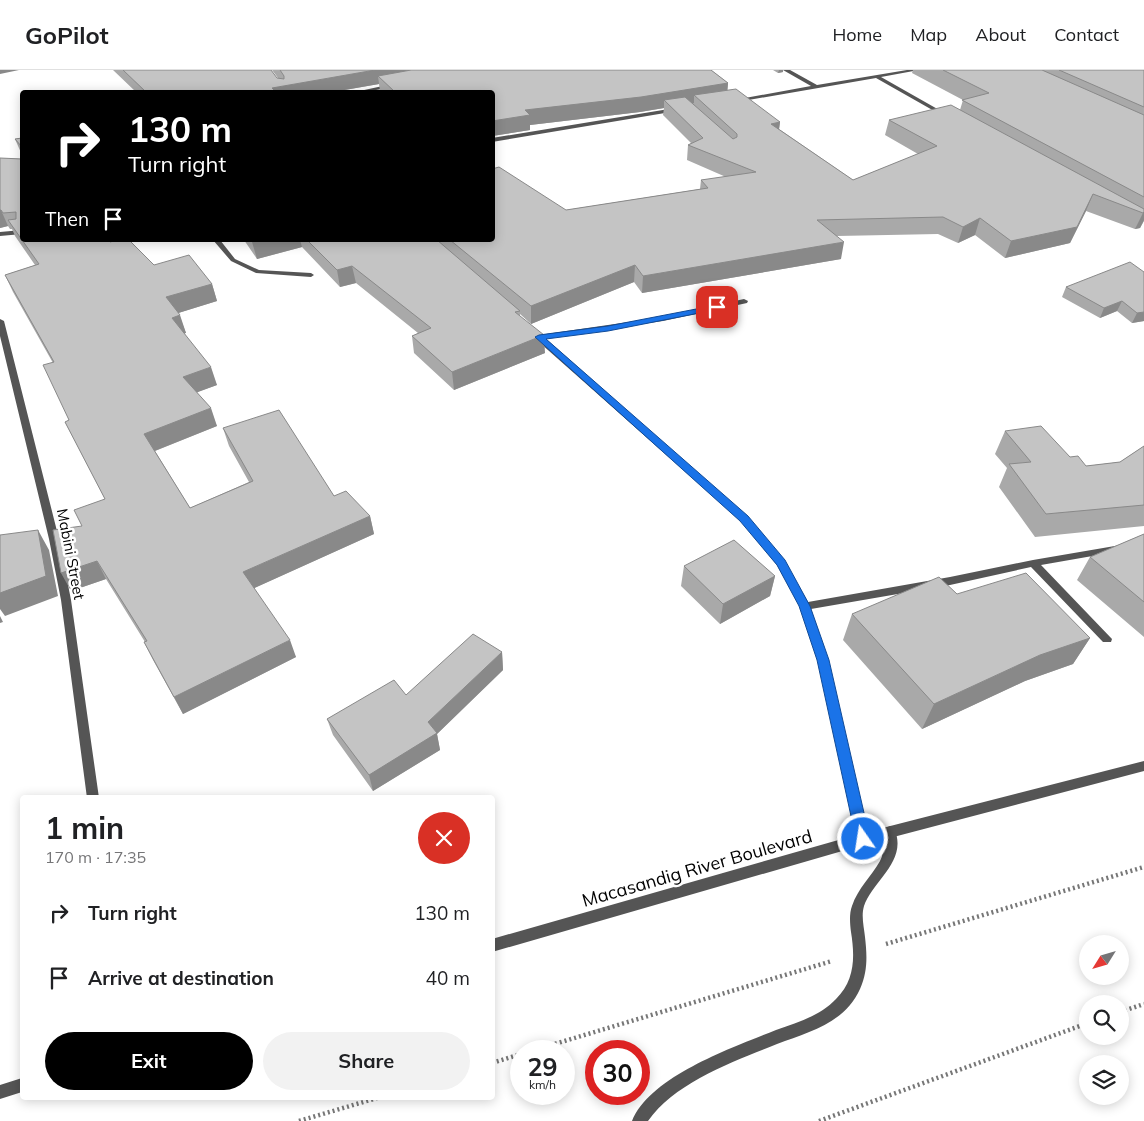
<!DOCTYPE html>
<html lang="en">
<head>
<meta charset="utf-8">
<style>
  :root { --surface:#fff; --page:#f2f2f2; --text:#202124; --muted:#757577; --line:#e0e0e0; --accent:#000 }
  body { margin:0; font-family:Mulish,sans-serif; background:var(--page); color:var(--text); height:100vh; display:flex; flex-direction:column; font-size:19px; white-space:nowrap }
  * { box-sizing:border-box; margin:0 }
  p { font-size:16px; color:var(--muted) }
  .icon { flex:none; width:28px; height:28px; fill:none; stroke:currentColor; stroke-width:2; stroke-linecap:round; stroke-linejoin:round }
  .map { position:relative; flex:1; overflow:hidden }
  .sheet { position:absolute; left:20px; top:725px; width:475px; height:305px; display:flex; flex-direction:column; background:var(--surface); border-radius:5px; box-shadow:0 2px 12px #0003 }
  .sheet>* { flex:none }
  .hud { position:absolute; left:20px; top:20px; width:475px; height:152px; border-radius:5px; box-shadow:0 2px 12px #0003; background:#000; color:#fff; overflow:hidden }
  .needle { width:32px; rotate:233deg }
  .fabs { position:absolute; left:1079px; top:865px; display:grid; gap:10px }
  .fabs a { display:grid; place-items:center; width:50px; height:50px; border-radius:50%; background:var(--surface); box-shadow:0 2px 12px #0003; font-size:25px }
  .speed { position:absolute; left:510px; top:970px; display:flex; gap:10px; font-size:25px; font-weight:700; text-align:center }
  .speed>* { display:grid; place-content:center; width:65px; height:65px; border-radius:50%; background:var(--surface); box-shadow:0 2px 12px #0003; line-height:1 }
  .speed small { font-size:12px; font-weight:400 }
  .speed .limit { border:8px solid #d22; background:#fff; color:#111 }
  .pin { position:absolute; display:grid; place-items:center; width:42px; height:42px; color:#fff; margin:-21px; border-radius:10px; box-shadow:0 2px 8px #0006 }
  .me { position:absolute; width:55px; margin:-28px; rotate:347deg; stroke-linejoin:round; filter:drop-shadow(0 0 4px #0008) }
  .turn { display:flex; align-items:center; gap:18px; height:105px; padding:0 25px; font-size:22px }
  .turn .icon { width:65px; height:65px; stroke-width:2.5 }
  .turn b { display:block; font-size:35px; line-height:42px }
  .then { display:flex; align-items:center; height:48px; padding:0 25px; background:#0003; gap:10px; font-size:19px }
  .round { display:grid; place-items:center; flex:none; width:52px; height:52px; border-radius:26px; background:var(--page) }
  .summary { display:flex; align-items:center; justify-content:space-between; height:85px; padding:0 25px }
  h1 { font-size:30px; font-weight:700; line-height:38px }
  .cta { display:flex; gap:10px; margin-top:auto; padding:10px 25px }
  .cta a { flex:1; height:58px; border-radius:30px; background:var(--accent); color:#fff; font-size:20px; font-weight:700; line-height:58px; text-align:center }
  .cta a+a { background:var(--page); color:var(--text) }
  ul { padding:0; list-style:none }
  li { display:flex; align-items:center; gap:15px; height:65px; padding:0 25px }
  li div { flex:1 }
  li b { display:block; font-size:19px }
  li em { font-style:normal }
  header { display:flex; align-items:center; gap:30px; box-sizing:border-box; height:70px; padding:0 25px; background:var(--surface); border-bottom:1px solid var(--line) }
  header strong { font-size:24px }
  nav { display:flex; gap:28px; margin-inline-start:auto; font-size:18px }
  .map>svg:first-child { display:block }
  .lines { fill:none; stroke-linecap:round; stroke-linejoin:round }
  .path { stroke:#777; stroke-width:4.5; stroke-dasharray:2 3; stroke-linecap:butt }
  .service { fill:#555; fill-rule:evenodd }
  .minor { fill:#555; fill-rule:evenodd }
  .tertiary { fill:#555; fill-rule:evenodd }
  .wall { fill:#a9a9a9 }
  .shaded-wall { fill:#898989 }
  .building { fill:#c4c4c4; stroke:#898989 }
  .route { fill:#1a73e8; stroke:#114b97 }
  .labels { text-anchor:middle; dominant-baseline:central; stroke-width:5; stroke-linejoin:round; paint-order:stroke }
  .street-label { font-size:15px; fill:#000; stroke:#fff }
  .near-street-label { font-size:18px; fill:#000; stroke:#fff }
</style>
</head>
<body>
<header>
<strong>GoPilot</strong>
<nav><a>Home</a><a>Map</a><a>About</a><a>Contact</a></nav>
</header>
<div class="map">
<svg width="1144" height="1051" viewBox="0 0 1144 1051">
  <rect width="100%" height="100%" fill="#fff"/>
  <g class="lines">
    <path class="path" d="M886,874L1144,797
      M1120,942L1144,934
      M531,981L832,891
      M492,993L521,984
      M299,1051L377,1028
      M819,1051L1088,953"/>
    <path class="service" d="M744,229L748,231L747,233L663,251L539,269L535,267L539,265L663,247Z
      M890,756L894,758C909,791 872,811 864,836C861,846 864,857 865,867C867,885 868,901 860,919C845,953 809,962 777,974C735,991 675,1012 648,1051H632C650,1006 734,977 776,960C798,952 820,946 836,929C855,910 855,887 851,862C850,854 849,844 852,836C858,818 871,807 880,791C886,781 881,768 886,758Z"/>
    <path class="minor" d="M783,0H790L817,15L907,0H919L881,7L948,45L943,46L876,8L737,32L734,30L811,16Z
      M392,14L395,16L394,17L364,22H355Z
      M675,38L677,39V41L492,72V68Z
      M22,160V164L0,166V162Z
      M213,170H220L235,189L259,200L311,203L314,205L311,207L256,203L231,191Z
      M0,249L4,251L59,469L71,530L99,728H87L61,530L49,469L0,266Z
      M531,261H537L747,447L784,491L808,532L950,507L1033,490L1144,471V477L1041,495L1112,569L1111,572H1103L1031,497L950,515L811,539L828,590L869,769L867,773L863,775L859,773L818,590L800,536L777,495L741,451L531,265Z"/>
    <path class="tertiary" d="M1144,691V701L863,775L492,882V869L863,763Z
      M22,1008V1022L0,1029V1015Z"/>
  </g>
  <path class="wall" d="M113,0H271L277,8H278L272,0H711L728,13L727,20L780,52L779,59L853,110L918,84L885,65L889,50L960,40L963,30L912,3L913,0H1144V151L1140,158L1135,159L1086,141L1070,173L1005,188L975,165L958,173L938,164L837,166L841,189L642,223L634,212L531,254L520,244V246L545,283L454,320L414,283L412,266L418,263L356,213L340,217L302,177L257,189L244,170H492L566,140L700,119L701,110L726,107L687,90L688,75L691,73L663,45L664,38L640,42L530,55V60L492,66V22H381L380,21L379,14L333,22H136Z
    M773,0H783V2L778,3Z
    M22,68V85L15,69Z
    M0,88L22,89V170H113V171L154,195L212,214L217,231L178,243L186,263H184L217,315L197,322L217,356L155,381L190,438L249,412L229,376L223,358L334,426L370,446L374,464L254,518L296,587L183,644L153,590L144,572H145L106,509L71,521L82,456L105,429L65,352L69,350L53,293L13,222L5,205L35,195L15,166L12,159H10L8,156L0,158Z
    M1144,202V251L1132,253L1117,241L1100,248L1062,227L1066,217Z
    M1005,361L1070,387L1086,396L1120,392L1144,376V456L1035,467L999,417L1007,398L995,384Z
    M1144,464V567L1077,510L1090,487Z
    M684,496L775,506L770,526L720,554L681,516Z
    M957,524L1090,568L1073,594L1025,611L922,659L843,570L852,544Z
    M502,582L503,600L437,664L440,680L373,721L333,665L327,649L406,625Z"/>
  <path class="shaded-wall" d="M0,0H19L0,4Z
    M375,0H458L378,6L379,14L333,22H272V18Z
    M779,0H783V2L778,3Z
    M728,13L727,28L694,25V33L671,37L664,30V38L640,42L530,55V60L492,66V51L525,40Z
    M780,52L778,67L771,54Z
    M1093,124L1086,141L1070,173L1005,188L1011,171Z
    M0,140H1L8,156L0,158Z
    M1144,142V150L1140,158L1135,159L1143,143Z
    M980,148L975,165L958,173L963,157Z
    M259,170H300L302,177L257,189L252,172Z
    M844,172L841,189L642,223L643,206Z
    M635,195L634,212L531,254V236Z
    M352,196L356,213L340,217L337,200Z
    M212,214L217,231L172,245L166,227Z
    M1122,231L1117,241L1100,248L1104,238Z
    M1144,242V251L1132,253L1137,243Z
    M180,245L186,263L179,265L172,248Z
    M544,265L545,283L454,320L452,302Z
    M211,297L217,315L190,325L183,307Z
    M211,338L217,356L152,382L144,364Z
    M370,446L374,464L250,520L243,502Z
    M38,460L49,480L58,526L5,546L0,539V523Z
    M97,491L106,509L71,521L61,503Z
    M775,506L770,526L720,554L723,534Z
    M0,546L3,552L0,553Z
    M1090,568L1073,594L1025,611L922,659L934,634L1040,585Z
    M290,570L296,587L183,644L174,627Z
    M502,582L503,600L437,664L440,680L373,721L369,705L428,652Z"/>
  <path class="building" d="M123,0H271L277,8L284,9V6L280,0H375L272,18L276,22H146Z
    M411,0H711L728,13L641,27L525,40L530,45L492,51V22H395L378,6Z
    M943,0H1042L1144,45V127L962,30L989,23Z
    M1059,0H1144V37Z
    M736,19L780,52L771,54L853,110L937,76L889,50L951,35L1144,139V142L1143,143L1093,124L1077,157L1011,171L980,148L963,157L943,147L817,150L844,172L643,206L635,195L531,236L450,170H492V99L499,97L566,140L708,118L701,110L756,102L688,75L703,68L664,30L685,27L733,69L737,67V64L694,25Z
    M22,68V77L15,69Z
    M0,88L22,89V170H110V172L117,170H129L154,195L189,185L212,214L166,227L180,245L172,248L211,297L183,307L211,338L144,364L190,438L253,411L223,358L279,340L334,426L346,421L370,446L243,502L290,570L174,627L144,572L147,571L97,491L61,503L53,460L82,456L74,440L105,429L65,352L69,350L43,295L54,292L5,205L39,194L8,150L16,149V142L3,143L1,140H0Z
    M307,170H437L520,241L515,242L544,265L452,302L412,266L431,258L352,196L337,200Z
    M1130,192L1144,202V242L1137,243L1122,231L1104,238L1066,217Z
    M1041,356L1070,387L1078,386L1086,396L1120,392L1144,376V435L1046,444L1009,394L1031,392L1005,361Z
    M38,460L46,506L0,523V465Z
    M1144,464V532L1090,487Z
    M734,470L775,506L723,534L684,496Z
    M1026,503L1090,568L1040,585L934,634L852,544L939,507L957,524Z
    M473,564L502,582L428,652L437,663L369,705L327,649L394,610L406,625Z"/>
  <path class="route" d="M717,235L721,237L720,239L608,261L546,269L748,446L785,490L810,536L829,590L870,769L868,773L863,775L858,773L856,769L817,590L799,536L777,495L740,451L535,267L539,265L608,256Z"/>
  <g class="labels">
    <g class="street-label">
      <text transform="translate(71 484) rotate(79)">Mabini Street</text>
    </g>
    <g class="near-street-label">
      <text transform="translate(697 798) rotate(-16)">Macasandig River Boulevard</text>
    </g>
  </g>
</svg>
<div class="fabs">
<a><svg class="needle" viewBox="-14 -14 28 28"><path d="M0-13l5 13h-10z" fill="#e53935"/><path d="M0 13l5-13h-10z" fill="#757577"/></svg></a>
<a><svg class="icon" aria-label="search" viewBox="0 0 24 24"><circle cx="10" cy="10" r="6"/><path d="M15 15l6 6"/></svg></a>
<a><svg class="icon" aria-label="layers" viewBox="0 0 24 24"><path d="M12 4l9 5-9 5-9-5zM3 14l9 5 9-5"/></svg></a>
</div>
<div class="speed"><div>29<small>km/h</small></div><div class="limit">30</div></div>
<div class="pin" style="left:717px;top:237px;background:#d93025"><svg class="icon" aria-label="arrive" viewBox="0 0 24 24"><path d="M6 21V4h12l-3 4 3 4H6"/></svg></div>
<svg class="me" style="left:863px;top:769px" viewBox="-20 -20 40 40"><circle r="17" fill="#1a73e8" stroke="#fff" stroke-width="3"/><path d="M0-11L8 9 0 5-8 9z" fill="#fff"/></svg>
<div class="hud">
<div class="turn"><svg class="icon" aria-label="right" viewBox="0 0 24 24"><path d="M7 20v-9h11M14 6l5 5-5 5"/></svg><div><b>130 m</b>Turn right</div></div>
<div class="then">Then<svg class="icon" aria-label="arrive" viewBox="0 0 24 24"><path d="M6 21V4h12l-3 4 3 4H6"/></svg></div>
</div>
<section class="sheet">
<div class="summary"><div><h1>1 min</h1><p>170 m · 17:35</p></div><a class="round" style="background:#d93025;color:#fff"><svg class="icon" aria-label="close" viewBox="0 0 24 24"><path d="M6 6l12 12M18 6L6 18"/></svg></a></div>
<ul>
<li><svg class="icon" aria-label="right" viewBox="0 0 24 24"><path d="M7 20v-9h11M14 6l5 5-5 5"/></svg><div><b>Turn right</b></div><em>130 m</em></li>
<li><svg class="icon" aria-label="arrive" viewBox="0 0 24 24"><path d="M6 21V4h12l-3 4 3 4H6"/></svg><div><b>Arrive at destination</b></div><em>40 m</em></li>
</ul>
<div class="cta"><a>Exit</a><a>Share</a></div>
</section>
</div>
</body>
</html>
